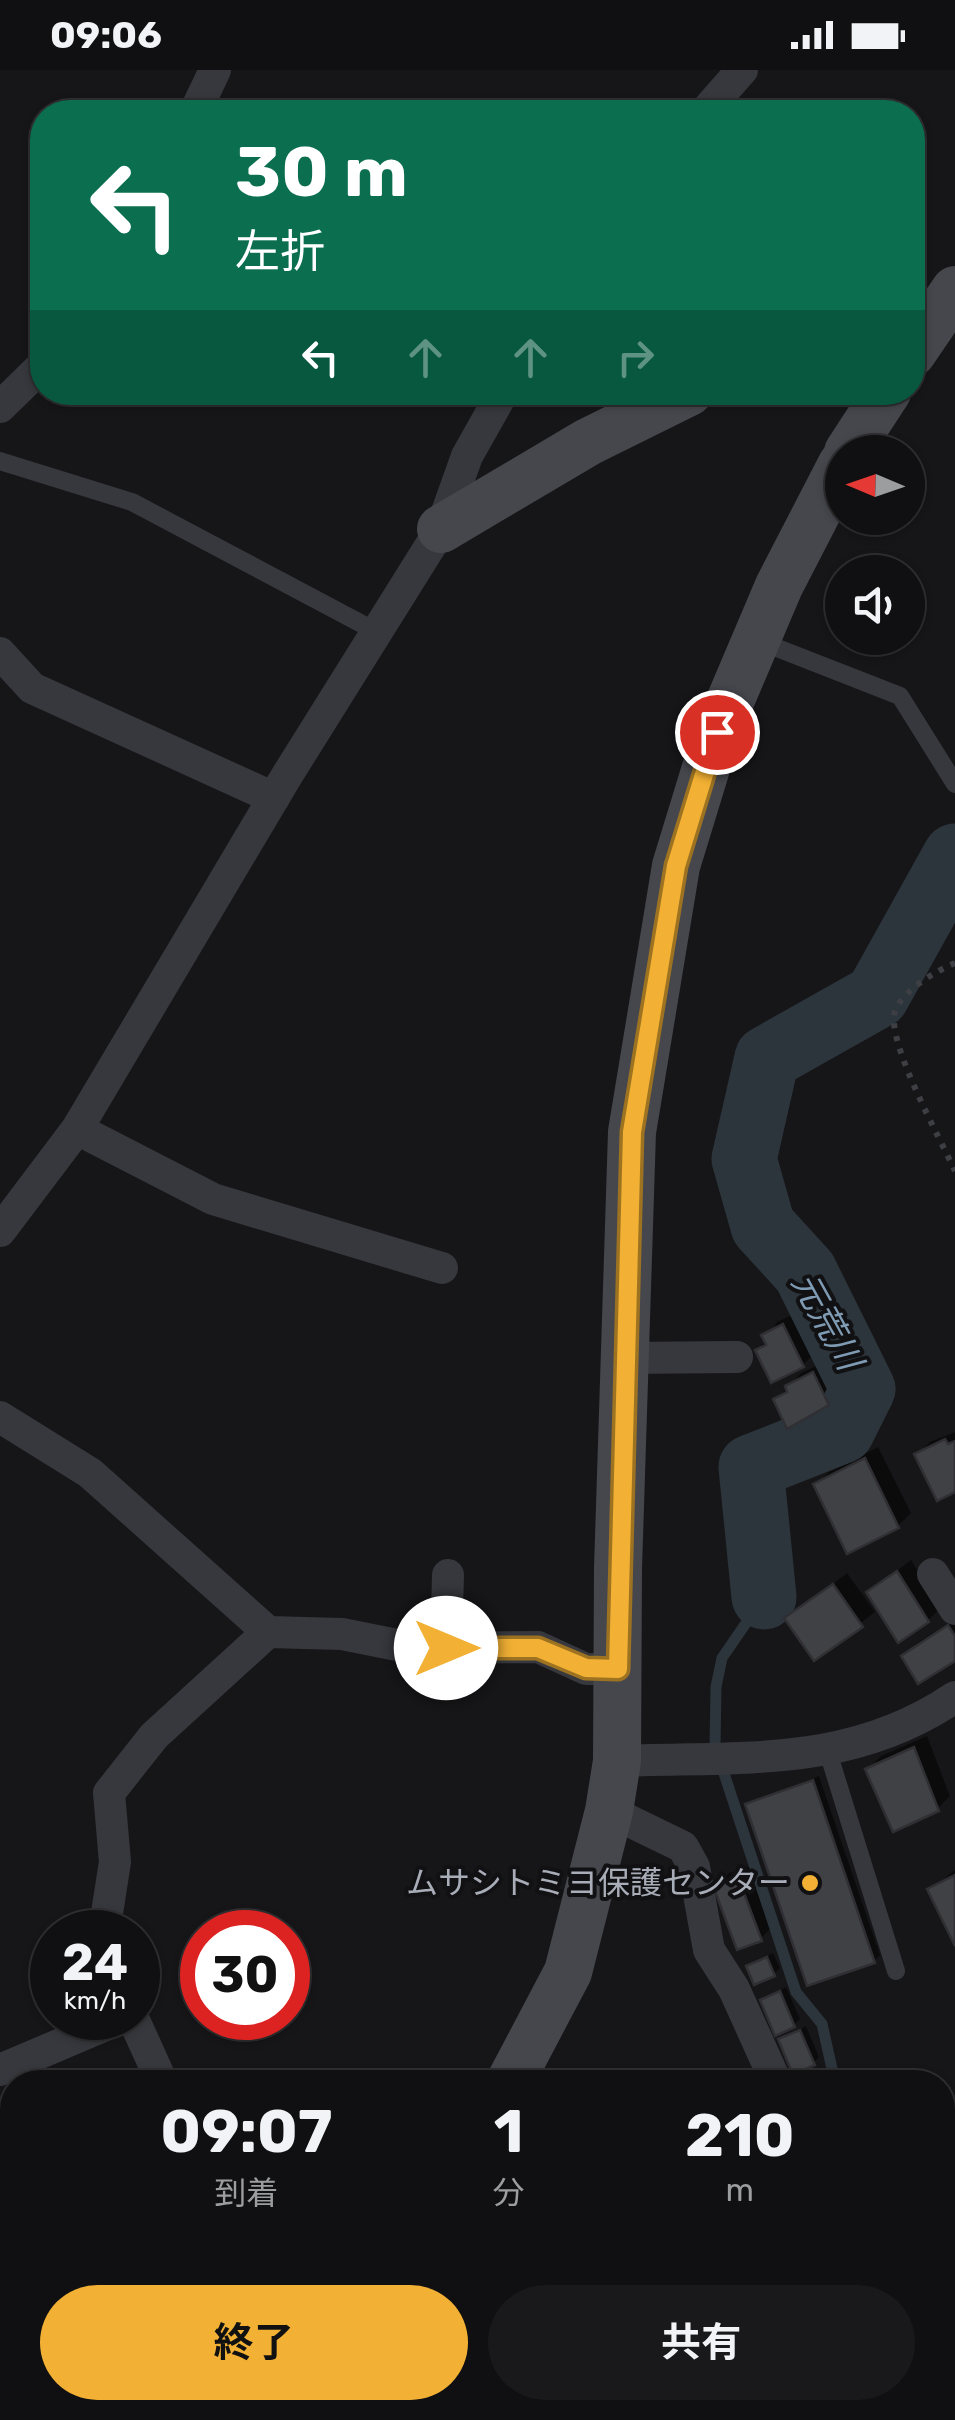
<!DOCTYPE html>
<html lang="ja">
<head>
<meta charset="utf-8">
<style>
  :root { --surface:#101012; --page:#19191b; --text:#f1f3f6; --muted:#9c9d9f; --line:#303032; --accent:#f2b134 }
  body { margin:0; font-family:Rubik,"Noto Sans JP",sans-serif; background:var(--page); color:var(--text); height:100vh; display:flex; flex-direction:column; font-size:38px; white-space:nowrap }
  * { box-sizing:border-box; margin:0 }
  p { font-size:32px; color:var(--muted) }
  .icon { flex:none; width:55px; height:55px; fill:none; stroke:currentColor; stroke-width:2; stroke-linecap:round; stroke-linejoin:round }
  .map { position:relative; flex:1; overflow:hidden }
  .panel { position:absolute; left:0px; top:2000px; width:955px; height:350px; display:flex; flex-direction:column; background:var(--surface); border-radius:40px 40px 0 0; box-shadow:0 2px 8px #0004,0 0 0 2px var(--line) }
  .panel>* { flex:none }
  .hud { position:absolute; left:30px; top:30px; width:895px; height:305px; border-radius:40px; box-shadow:0 2px 8px #0004,0 0 0 2px var(--line); background:#0b6e4f; color:#fff; overflow:hidden }
  .needle { width:65px; rotate:272deg }
  .buttons { position:absolute; left:825px; top:365px; display:grid; gap:20px }
  .buttons a { display:grid; place-items:center; width:100px; height:100px; border-radius:50%; background:var(--surface); box-shadow:0 2px 8px #0004,0 0 0 2px var(--line); font-size:50px }
  .speed { position:absolute; left:30px; top:1840px; display:flex; gap:20px; font-size:50px; font-weight:700; text-align:center }
  .speed>* { display:grid; place-content:center; width:130px; height:130px; border-radius:50%; background:var(--surface); box-shadow:0 2px 8px #0004,0 0 0 2px var(--line); line-height:1 }
  .speed small { font-size:25px; font-weight:400 }
  .speed .limit { border:15px solid #d22; background:#fff; color:#111 }
  .pin { position:absolute; display:grid; place-items:center; width:85px; height:85px; color:#fff; margin:-42px; border:5px solid #fff; border-radius:50%; box-shadow:0 2px 10px #0007 }
  .me { position:absolute; width:110px; margin:-55px; rotate:90deg; stroke-linejoin:round; filter:drop-shadow(0 0 8px #0008) }
  .turn { display:flex; align-items:center; gap:35px; height:210px; padding:0 40px; font-size:45px }
  .turn .icon { width:130px; height:130px; stroke-width:2.5 }
  .turn b { display:block; font-size:70px; line-height:85px }
  .lanes { display:flex; align-items:center; height:95px; padding:0 40px; background:#0003; justify-content:center; gap:50px; direction:ltr }
  .lanes .off { opacity:.35 }
  .eta { display:flex; justify-content:space-evenly; align-items:center; height:170px; text-align:center }
  .eta b { font-size:60px; font-weight:700; line-height:70px }
  .button { display:flex; gap:20px; margin-top:auto; padding:20px 40px }
  .button a { flex:1; height:115px; border-radius:60px; background:var(--accent); color:#111; font-size:40px; font-weight:700; line-height:115px; text-align:center }
  .button a+a { background:var(--page); color:var(--text) }
  .status { display:flex; justify-content:space-between; align-items:center; height:70px; padding:0 50px; background:var(--surface); direction:ltr }
  .status svg { height:28px; fill:currentColor }
  .map>svg:first-child { display:block }
  .shadow { fill:#0007 }
  .lines { fill:none; stroke-linecap:round; stroke-linejoin:round }
  .stream { stroke:#2c353c; stroke-width:11 }
  .river { stroke:#2c353c; stroke-width:65 }
  .building { fill:#404145; stroke:#303034; stroke-width:2.5 }
  .path { stroke:#3d3f44; stroke-width:6; stroke-dasharray:5 8; stroke-linecap:butt }
  .lane { stroke:#37383d; stroke-width:18 }
  .street { stroke:#37383d; stroke-width:32 }
  .secondary { stroke:#45474d; stroke-width:48 }
  .route-casing { stroke:#9d7322; stroke-width:25 }
  .route { stroke:#f2b134; stroke-width:18 }
  .poi-dot { fill:#f2b134; stroke:#111113; stroke-width:4 }
  .labels { text-anchor:middle; dominant-baseline:central; stroke-width:8; stroke-linejoin:round; paint-order:stroke }
  .poi-label { font-size:32px; fill:#a8adb8; stroke:#111113; text-anchor:end }
  .water-label { font-size:35px; font-style:italic; fill:#7f9bb3; stroke:#111113 }
</style>
</head>
<body>
<div class="status"><b>09:06</b><svg viewBox="0 0 49 12"><path d="M0 12V9h3v3zM5 12V6h3v6zM10 12V3h3v9zM15 12V0h3v12zM26 1h20v11H26zM47 4h2v5h-2z"/></svg></div>
<div class="map">
<svg width="955" height="2350" viewBox="0 0 955 2350">
  <rect width="100%" height="100%" fill="#161618"/>
  <path class="shadow" d="M797,1243L816,1282L803,1295L772,1310L758,1281L777,1252Z
    M827,1291L841,1320L828,1333L776,1330L801,1303Z
    M955,1362V1420L917,1385L930,1372Z
    M878,1377L911,1443L898,1456L816,1415L829,1402Z
    M911,1490L941,1538L928,1550L869,1522Z
    M847,1503L875,1542L815,1588L788,1549Z
    M955,1549V1588L904,1586L917,1573Z
    M927,1666L950,1726L937,1739L868,1699L881,1686Z
    M819,1706L880,1885L874,1891L748,1735Z
    M751,1796L773,1856L760,1869L716,1816L729,1803Z
    M955,1800V1871L930,1820Z
    M773,1883L780,1898L774,1904L749,1897Z
    M786,1917L800,1949L794,1955L763,1930Z
    M806,1956L819,1987L813,1993L781,1970Z
    M472,2338H508L515,2350H450Z
    M601,2338H673L663,2350H594Z"/>
  <g class="lines">
    <path class="stream" d="M764,1527L722,1588L716,1617L715,1676L796,1922L822,1954L835,2012"/>
    <path class="river" d="M764,1527L751,1397L842,1361L863,1319L805,1202L763,1156L744,1089L767,988L877,926L955,786"/>
  </g>
  <path class="building" d="M783,1254L804,1297L771,1313L755,1280L766,1275L761,1265Z
    M813,1302L829,1335L787,1359L773,1329L787,1322L785,1316Z
    M945,1369L948,1374L955,1371V1422L937,1431L914,1384Z
    M865,1388L899,1458L847,1484L813,1414Z
    M897,1501L929,1552L898,1573L866,1522Z
    M833,1514L863,1557L814,1591L784,1548Z
    M948,1555L955,1566V1591L918,1614L901,1586Z
    M914,1677L939,1741L893,1762L865,1699Z
    M813,1710L875,1893L807,1916L745,1734Z
    M955,1805V1876L927,1819Z
    M738,1807L762,1871L737,1880L713,1816Z
    M767,1887L775,1906L754,1915L746,1896Z
    M780,1921L795,1957L775,1966L760,1930Z
    M800,1960L815,1995L793,2005L778,1969Z
    M955,2334V2350H942Z
    M478,2338H488L495,2350H456Z
    M509,2338H565L551,2350H521Z
    M599,2338H604L626,2350H592Z
    M621,2338H669L663,2350H646Z"/>
  <g class="lines">
    <path class="path" d="M955,893C936,901 903,920 895,941C885,970 941,1070 955,1101"/>
    <path class="lane" d="M0,391L132,432L377,562
      M759,571L900,626L955,714
      M828,1682L896,1901"/>
    <path class="street" d="M195,42L215,0
      M705,42L742,0
      M0,337L42,296
      M0,583L32,618L274,728
      M77,1059L213,1129L442,1198
      M0,1161L77,1059L286,707L441,459L467,386L503,322
      M624,1288L737,1287
      M0,1347L90,1403L268,1562
      M933,1504L955,1539
      M446,1578L448,1505
      M617,1691C740,1686 849,1699 955,1627
      M609,1741L683,1777L694,1797L709,1880L734,1919L776,2012
      M104,1862L115,1792L109,1723L154,1666L268,1562L342,1564L412,1578L538,1577L586,1599H618
      M133,1948L162,2012
      M0,2000L122,1948
      M942,2193L955,2205
      M355,2338L363,2350
      M685,2350L690,2338"/>
    <path class="secondary" d="M912,283L955,220
      M848,382L887,322
      M441,459L588,372L689,322
      M510,2012L568,1902L609,1741L617,1691L618,1498L632,1062L676,796L717,662L779,516L842,394
      M205,2350L219,2338"/>
  </g>
  <g class="lines">
    <g class="route-casing">
      <path id="route" d="M446,1578H538L586,1598L618,1599L632,1062L676,796L717,662"/>
    </g>
    <use href="#route" class="route"/>
  </g>
  <circle class="poi-dot" cx="810" cy="1813" r="10"/>
  <g class="labels">
    <g class="poi-label">
      <text x="790" y="1813">ムサシトミヨ保護センター</text>
    </g>
    <g class="water-label">
      <text transform="translate(827 1251) rotate(61)">元荒川</text>
    </g>
  </g>
</svg>
<div class="buttons">
<a><svg class="needle" viewBox="-14 -14 28 28"><path d="M0-13l5 13h-10z" fill="#e53935"/><path d="M0 13l5-13h-10z" fill="#9c9d9f"/></svg></a>
<a><svg class="icon" aria-label="sound" viewBox="0 0 24 24"><path d="M4 9h4l5-4v14l-5-4H4zM17 9q2 3 0 6"/></svg></a>
</div>
<div class="speed"><div>24<small>km/h</small></div><div class="limit">30</div></div>
<div class="pin" style="left:717px;top:662px;background:#d93025"><svg class="icon" aria-label="arrive" viewBox="0 0 24 24"><path d="M6 21V4h12l-3 4 3 4H6"/></svg></div>
<svg class="me" style="left:446px;top:1578px" viewBox="-20 -20 40 40"><circle r="19" fill="#fff"/><path d="M0-13L10 11 0 6-10 11z" fill="#f2b134"/></svg>
<div class="hud">
<div class="turn"><svg class="icon" aria-label="left" viewBox="0 0 24 24"><path d="M17 20v-9H6M10 6l-5 5 5 5"/></svg><div><b>30 m</b>左折</div></div>
<div class="lanes"><svg class="icon" aria-label="left" viewBox="0 0 24 24"><path d="M17 20v-9H6M10 6l-5 5 5 5"/></svg><svg class="icon off" aria-label="ahead" viewBox="0 0 24 24"><path d="M12 20V5M6 11l6-6 6 6"/></svg><svg class="icon off" aria-label="ahead" viewBox="0 0 24 24"><path d="M12 20V5M6 11l6-6 6 6"/></svg><svg class="icon off" aria-label="right" viewBox="0 0 24 24"><path d="M7 20v-9h11M14 6l5 5-5 5"/></svg></div>
</div>
<section class="panel">
<div class="eta">
<div><b>09:07</b><p>到着</p></div>
<div><b>1</b><p>分</p></div>
<div><b>210</b><p>m</p></div>
</div>
<div class="button"><a>終了</a><a>共有</a></div>
</section>
</div>
</body>
</html>
